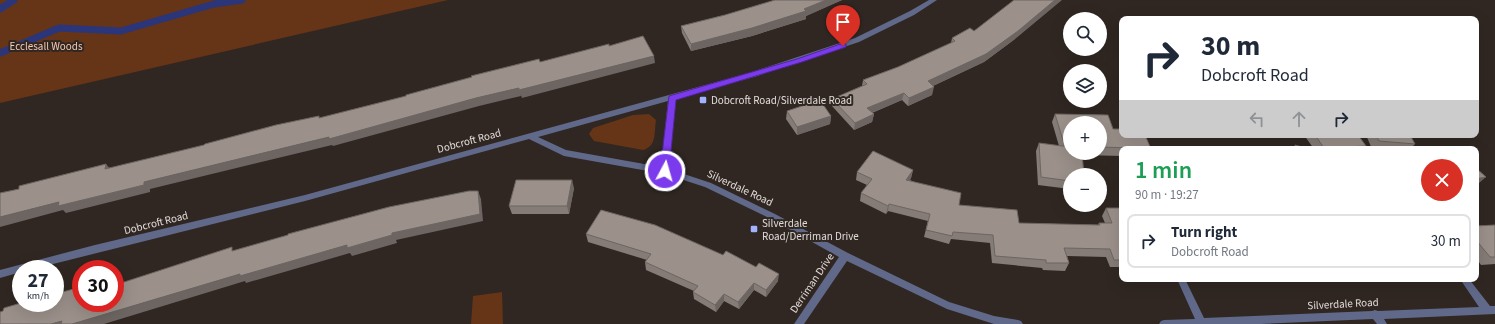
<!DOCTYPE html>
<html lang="en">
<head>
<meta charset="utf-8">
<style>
  :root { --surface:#fff; --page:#f6f6f7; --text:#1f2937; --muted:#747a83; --line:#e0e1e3 }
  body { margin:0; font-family:"Source Sans 3",sans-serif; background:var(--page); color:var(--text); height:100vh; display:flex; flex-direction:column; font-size:15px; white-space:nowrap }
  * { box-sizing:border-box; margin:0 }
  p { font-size:13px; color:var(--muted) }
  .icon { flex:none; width:22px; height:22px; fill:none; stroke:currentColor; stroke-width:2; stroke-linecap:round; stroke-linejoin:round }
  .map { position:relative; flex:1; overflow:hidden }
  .drawer { position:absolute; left:1119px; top:146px; width:360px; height:136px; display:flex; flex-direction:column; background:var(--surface); border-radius:8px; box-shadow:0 4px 16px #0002 }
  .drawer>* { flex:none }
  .top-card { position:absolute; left:1119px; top:16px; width:360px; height:122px; border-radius:8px; box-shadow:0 4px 16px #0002; background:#fff; color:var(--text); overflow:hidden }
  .buttons { position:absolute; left:1063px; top:12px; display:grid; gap:8px }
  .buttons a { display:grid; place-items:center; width:44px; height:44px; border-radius:50%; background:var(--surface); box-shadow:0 4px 16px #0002; font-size:20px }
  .speed { position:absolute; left:12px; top:260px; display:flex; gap:8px; font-size:20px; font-weight:700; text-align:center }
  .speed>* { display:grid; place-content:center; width:52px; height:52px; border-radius:50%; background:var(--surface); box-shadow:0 4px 16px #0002; line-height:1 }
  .speed small { font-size:10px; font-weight:400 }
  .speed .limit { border:6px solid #d22; background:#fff; color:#111 }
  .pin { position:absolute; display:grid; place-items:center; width:34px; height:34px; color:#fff; margin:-41px -17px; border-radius:50% 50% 50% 0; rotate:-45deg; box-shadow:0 0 4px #0007 }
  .pin .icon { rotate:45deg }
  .me { position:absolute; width:44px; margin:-22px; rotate:6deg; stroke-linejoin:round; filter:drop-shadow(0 0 3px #0008) }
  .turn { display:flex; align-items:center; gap:14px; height:84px; padding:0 16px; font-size:18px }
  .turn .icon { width:52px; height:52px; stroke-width:2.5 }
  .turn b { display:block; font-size:28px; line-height:34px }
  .lanes { display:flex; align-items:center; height:38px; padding:0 16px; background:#0003; justify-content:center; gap:20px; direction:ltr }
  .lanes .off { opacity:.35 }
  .round { display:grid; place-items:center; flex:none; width:42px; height:42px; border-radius:21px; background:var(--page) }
  .overview { display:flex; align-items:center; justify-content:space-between; height:68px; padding:0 16px }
  h1 { font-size:24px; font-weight:600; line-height:30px; color:#1e9e55 }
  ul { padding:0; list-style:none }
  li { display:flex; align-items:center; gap:12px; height:54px; margin:0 8px 6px; padding:0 8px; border:2px solid var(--line); border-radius:8px }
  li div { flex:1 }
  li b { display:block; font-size:15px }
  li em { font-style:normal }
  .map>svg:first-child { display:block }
  .green { fill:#663416 }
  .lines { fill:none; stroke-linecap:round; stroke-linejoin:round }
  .stream { stroke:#2b3579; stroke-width:7 }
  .street { fill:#61698a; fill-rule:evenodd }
  .wall { fill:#857c77; fill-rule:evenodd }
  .shaded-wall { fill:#6c6561 }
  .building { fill:#9b908a; stroke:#6c6561 }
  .route { fill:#7c3aed; stroke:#51269a }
  .poi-dot { fill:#a1b3fd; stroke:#302722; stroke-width:1.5 }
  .labels { text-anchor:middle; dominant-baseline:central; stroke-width:4; stroke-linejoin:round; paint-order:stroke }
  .park-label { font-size:11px; fill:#f5c9b2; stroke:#302722 }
  .poi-label { font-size:11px; fill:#e1dbd8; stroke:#302722; text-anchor:start }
  .street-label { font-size:11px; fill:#e1dbd8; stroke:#302722 }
</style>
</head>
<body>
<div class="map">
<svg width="1495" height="324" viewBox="0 0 1495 324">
  <rect width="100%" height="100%" fill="#302722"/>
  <path class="green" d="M0,0H448L0,103Z
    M649,114L656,120C654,133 657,146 643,150L594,141L589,134L593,128L633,115Z
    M502,292L503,324H471L473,296Z"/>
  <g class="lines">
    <path class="stream" d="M0,9L14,0
      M0,53L59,28L121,31L214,4L242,0"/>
    <path class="street" d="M929,0H937L914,15L859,42L754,77L676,98L669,169L711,183L775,214L848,253L949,302L994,316L1018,320L1021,321L1023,324H994L947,309L847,261L804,324H794L839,257L769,218L705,187L665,174L564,156L529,139L305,201L33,269H21V272L0,278V270L95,245L305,195L749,73L855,38L910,11ZM668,101L661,167L566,150L538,137Z
      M1177,279H1185L1204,318L1372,311L1375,310L1378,311L1479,307L1460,279H1469L1490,306H1495V314L1384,319L1387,324H1377L1373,319L1261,324H1159L1161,321L1164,320L1195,319Z"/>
  </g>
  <path class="wall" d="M775,0H842L806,16V19L752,36L691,51L682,33L681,26L725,15Z
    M974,31L1015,39L984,62L933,86L932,95L908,106L902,100L872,113L874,114L872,122L854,130L832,106V99L862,86L863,80L898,67L951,43L952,38Z
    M787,111L831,116L830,124L797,135L786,119Z
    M1055,114L1108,115L1113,129H1122V135H1145L1151,149H1122V156L1082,155L1084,175H1070V189L1038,185L1036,151L1039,143L1059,146L1052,122ZM1070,123H1100V153H1070Z
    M1304,135H1358L1366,146L1363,149H1314Z
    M1366,135H1410L1415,144L1410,149H1372Z
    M913,170L911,178L910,180L959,205L1019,223L1098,225L1099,223H1105L1102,216L1106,208H1122V267H1110L1106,257L1067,256L1069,263L1065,271L1043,270L1042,268L992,263L990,243L951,239L949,244L924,237L928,221L888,211L886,214L860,201L861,193L867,185L856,180L857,172Z
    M574,188L569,214H512L509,206Z
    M1495,225V264L1481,265L1476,258V226Z
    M586,234L778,281L766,297L754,290L739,309L724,301L716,312L694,299L693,292L694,291L646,270L645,262L647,260L588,242Z"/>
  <path class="shaded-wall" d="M826,0H842L806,16V19L752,36L691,51V44L804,9Z
    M1055,0H1062L1015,39L984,62L926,89L928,81Z
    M654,56L655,63L522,98L519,90Z
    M934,87L932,95L908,106L909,98Z
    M519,88L521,96L479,106L333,146L332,145L150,189V192L66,213L63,210L0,227V217L59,202L144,182L329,137L476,98Z
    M904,93L902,100L866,115L867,108Z
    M874,114L872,122L854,130L855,123Z
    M831,116L830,124L797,135V127Z
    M106,164L112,171L105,169Z
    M913,170L911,178L905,187L906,180Z
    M1486,177L1478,184L1476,185V179Z
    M572,180L574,188L569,214L567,206Z
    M478,191L481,199L483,221L396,240L397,243L352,256L350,253L246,283L245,281L104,324H72L240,274L347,245Z
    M889,204L888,211L886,214L888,206Z
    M779,274L778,281L766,297V290Z
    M754,283V290L739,309L738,302Z
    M724,294V301L716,312L715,305Z
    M62,321L65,324H51Z"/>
  <path class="building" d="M775,0H826L804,9L806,11L752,28L691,44L681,26L725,15Z
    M1014,0H1055L1018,31L986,54L928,81L934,87L909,98L904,93L867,108L874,114L855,123L832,99L867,84L863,80L898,67L955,41L952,38L970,28L974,31Z
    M643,36L654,56L519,90V88L476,98L329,139V137L144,182V185L58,206L59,202L0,217V193L19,189V186L106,164L105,169L204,145L205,144L276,125L319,116V118L406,96V95L472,77L471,76L539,59L540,62L609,44V46Z
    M820,100L831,116L797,127L787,111Z
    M1055,114L1108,115L1113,129H1122V135H1145L1151,149H1131V148L1100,147V123H1070V147H1065Z
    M1315,135H1358L1366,146L1324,148Z
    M1376,135H1410L1415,144L1379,141Z
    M1039,143L1070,147V153H1082L1084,175H1070V181L1041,177Z
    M1295,145L1309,149H1295Z
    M873,151L913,170L906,180L961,193L959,205L1017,210L1019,223L1100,225L1099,223H1112L1106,208H1122V260H1114L1110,249L1064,248L1069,263H1046V260L995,256L993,235L953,232L952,236L926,230L930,214L889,204L888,206L861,193L872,179L857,172Z
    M1476,168L1486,177L1476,179Z
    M516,180H572L567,206H509Z
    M469,191H478L480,214L392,233V235L347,248V245L240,276V274L72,324H61L62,321L51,324H0V312L3,311L4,308L21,303H55V294L81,287V303H115V285L232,247V251L288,235V234L389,207Z
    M601,210L655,225L723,255L726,251L756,267L759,263L779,274L766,290L754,283L738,302L724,294L715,305L693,292L698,286L645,262L651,254L586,234Z
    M1495,225V257H1490L1476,240V226Z"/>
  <path class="route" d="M843,43L846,44V47L802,62L676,100L669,171L665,174L661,173L660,171L669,96L797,59Z"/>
  <g class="poi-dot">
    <rect x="699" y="96" width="8" height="8" rx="2"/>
    <rect x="750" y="225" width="8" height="8" rx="2"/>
  </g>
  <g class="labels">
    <g class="park-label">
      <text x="46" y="46">Ecclesall Woods</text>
    </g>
    <g class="poi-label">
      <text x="711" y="100">Dobcroft Road/Silverdale Road</text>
      <text x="762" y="223">Silverdale<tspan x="762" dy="13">Road/Derriman Drive</tspan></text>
    </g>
    <g class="street-label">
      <text transform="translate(469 141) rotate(-15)">Dobcroft Road</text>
      <text transform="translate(740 188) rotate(25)">Silverdale Road</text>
      <text transform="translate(156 223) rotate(-14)">Dobcroft Road</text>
      <text transform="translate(812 283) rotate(-56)">Derriman Drive</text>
      <text transform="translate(1343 304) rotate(-3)">Silverdale Road</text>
    </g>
  </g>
</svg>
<div class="buttons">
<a><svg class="icon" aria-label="search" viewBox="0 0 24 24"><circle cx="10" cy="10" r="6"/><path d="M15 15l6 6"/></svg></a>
<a><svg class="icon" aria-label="layers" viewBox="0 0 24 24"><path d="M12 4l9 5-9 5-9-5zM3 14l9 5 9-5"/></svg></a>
<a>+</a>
<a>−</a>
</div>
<div class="speed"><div>27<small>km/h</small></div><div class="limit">30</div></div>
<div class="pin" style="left:843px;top:46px;background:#d93025"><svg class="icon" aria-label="arrive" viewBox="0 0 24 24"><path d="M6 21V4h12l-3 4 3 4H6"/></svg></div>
<svg class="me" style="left:665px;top:171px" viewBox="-20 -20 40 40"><circle r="17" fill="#7c3aed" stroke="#fff" stroke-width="3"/><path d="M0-11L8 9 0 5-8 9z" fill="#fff"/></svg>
<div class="top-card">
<div class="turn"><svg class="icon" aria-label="right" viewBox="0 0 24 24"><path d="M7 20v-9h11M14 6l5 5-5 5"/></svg><div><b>30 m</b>Dobcroft Road</div></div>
<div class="lanes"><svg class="icon off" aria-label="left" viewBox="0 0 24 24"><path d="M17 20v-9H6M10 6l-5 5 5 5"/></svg><svg class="icon off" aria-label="ahead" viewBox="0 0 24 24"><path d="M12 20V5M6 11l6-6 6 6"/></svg><svg class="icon" aria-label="right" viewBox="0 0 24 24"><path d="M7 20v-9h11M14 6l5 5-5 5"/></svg></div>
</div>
<section class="drawer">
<div class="overview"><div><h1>1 min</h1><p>90 m · 19:27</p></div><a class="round" style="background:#d93025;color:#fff"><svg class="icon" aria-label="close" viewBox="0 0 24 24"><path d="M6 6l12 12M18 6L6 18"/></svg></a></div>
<ul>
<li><svg class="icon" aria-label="right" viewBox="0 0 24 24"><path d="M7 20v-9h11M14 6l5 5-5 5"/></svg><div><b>Turn right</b><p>Dobcroft Road</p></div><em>30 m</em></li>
</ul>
</section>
</div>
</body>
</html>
